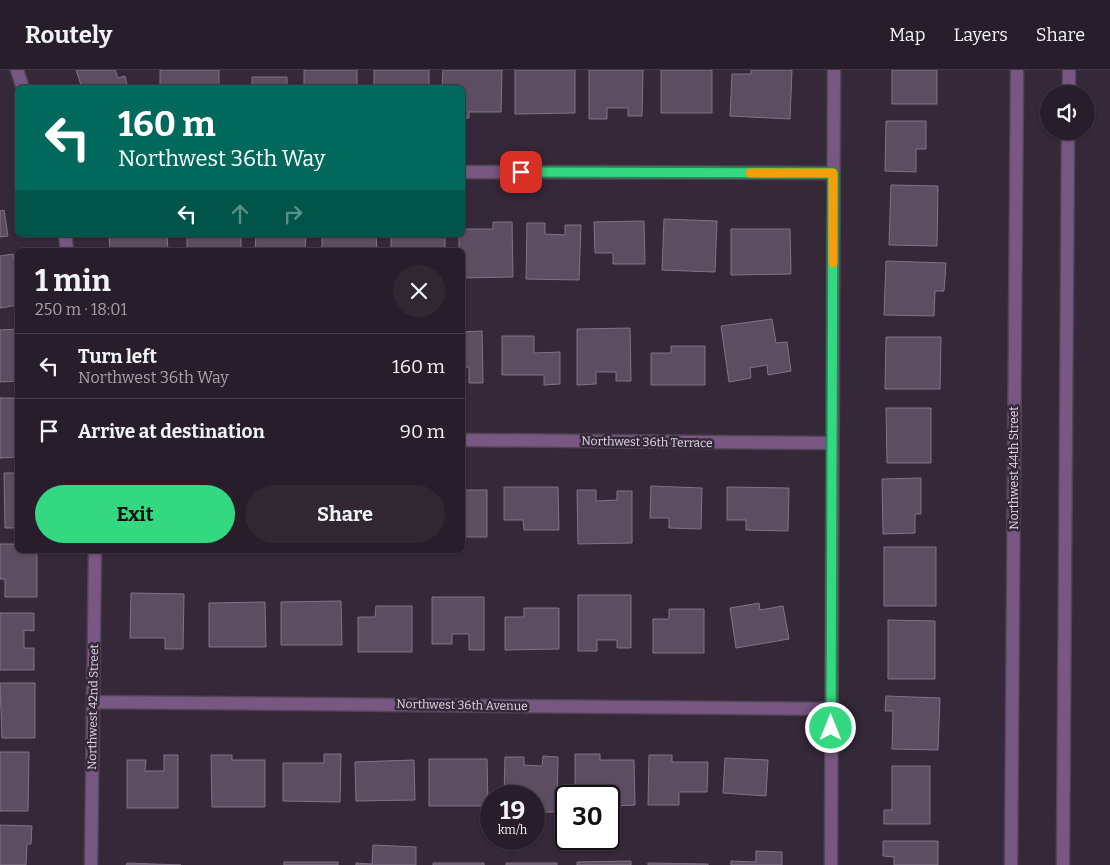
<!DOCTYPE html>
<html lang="en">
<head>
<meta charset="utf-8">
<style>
  :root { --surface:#281e2b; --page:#302733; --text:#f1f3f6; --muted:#a5a2a9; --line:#443c47; --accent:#34d881 }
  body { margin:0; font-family:Bitter,serif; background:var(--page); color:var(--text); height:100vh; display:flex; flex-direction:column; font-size:19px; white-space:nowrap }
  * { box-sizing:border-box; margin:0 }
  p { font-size:16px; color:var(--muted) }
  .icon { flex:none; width:28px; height:28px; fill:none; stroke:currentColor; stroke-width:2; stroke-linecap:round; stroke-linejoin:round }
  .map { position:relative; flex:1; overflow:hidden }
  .sheet { position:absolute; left:15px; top:178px; width:450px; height:305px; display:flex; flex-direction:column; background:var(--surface); border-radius:8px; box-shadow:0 1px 4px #0004,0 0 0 1px var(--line) }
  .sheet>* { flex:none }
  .hud { position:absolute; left:15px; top:15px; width:450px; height:152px; border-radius:8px; box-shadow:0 1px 4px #0004,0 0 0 1px var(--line); background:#00695c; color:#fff; overflow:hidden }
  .buttons { position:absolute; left:1040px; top:15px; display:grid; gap:10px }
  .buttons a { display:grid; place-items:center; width:55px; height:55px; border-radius:50%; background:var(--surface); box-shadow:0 1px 4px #0004,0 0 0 1px var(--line); font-size:25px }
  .speed { position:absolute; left:480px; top:715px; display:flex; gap:10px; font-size:25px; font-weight:700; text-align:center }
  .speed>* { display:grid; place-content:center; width:65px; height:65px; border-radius:50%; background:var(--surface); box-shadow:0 1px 4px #0004,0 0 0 1px var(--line); line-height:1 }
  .speed small { font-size:12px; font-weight:400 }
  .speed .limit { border:2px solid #111; border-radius:8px; background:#fff; color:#111 }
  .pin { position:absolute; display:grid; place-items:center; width:42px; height:42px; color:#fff; margin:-21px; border-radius:10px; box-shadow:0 2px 8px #0006 }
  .me { position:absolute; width:55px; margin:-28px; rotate:0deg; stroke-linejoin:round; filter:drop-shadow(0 0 4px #0008) }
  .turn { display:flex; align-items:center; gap:18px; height:105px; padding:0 20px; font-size:22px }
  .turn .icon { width:65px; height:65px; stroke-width:2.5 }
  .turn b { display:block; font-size:35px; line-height:42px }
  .lanes { display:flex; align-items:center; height:48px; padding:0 20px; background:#0003; justify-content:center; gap:25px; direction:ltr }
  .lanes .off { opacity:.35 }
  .round { display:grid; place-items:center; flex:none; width:52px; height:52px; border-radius:26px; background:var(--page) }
  .summary { display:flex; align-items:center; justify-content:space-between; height:85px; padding:0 20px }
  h1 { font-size:30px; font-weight:700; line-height:38px }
  .button { display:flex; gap:10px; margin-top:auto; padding:10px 20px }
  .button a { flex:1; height:58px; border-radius:30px; background:var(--accent); color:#111; font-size:20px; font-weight:700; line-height:58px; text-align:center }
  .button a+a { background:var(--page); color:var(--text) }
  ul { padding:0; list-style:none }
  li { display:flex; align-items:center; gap:15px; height:65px; padding:0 20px; border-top:1px solid var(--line) }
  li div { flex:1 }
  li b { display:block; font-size:19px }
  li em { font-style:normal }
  header { display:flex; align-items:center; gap:30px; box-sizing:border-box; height:70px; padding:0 25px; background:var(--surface); border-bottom:1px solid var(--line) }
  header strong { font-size:24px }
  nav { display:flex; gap:28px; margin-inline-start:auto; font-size:18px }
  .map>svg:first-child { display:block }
  .building { fill:#5c4e60; stroke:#827387 }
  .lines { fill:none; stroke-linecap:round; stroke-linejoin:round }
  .minor-casing { stroke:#514455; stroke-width:15 }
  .tertiary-casing { stroke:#514455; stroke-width:15 }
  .minor { stroke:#785782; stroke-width:12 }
  .tertiary { stroke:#785782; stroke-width:12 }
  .route-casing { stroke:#228c54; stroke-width:12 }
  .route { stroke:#34d881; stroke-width:9 }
  .slow { stroke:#f59e0b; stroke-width:9 }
  .labels { text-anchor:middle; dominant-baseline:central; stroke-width:5; stroke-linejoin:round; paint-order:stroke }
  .street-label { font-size:12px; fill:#e3dae5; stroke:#352839 }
</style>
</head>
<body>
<header>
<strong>Routely</strong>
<nav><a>Map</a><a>Layers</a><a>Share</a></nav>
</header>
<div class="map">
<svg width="1110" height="795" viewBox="0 0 1110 795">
  <rect width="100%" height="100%" fill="#352839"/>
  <path class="building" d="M76,0H115L118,8L125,6L128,18H82Z
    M160,0H219V18H160Z
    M304,0H357V18H304Z
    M374,0H429V18H374Z
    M443,0H502L501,42H469V48H462V18H442Z
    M515,0H575V43L515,44Z
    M589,0H643L642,46H628V38H607V49H589Z
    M661,0H712V43H661Z
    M751,0H792L790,49L730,46L732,4H751Z
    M892,0H937V34H892Z
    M252,7H287V18H252Z
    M886,51H926V79H916V102L885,101Z
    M891,115L938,116L937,176L889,175Z
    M4,140L8,166L0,167V141Z
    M664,149L717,151L715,202L662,200Z
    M644,151L645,194H613V183H595L594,152Z
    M493,152H512L513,207L462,208V180H459V165H462V159H493Z
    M527,153H545V164L565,165V155H581L579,210L526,209Z
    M731,159H790L791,204L731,205Z
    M109,165H167L168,180H110Z
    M187,165H241V180H187Z
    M256,165H306L305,180H255Z
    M322,165H376L377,180H322Z
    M391,165H445V180H391Z
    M13,184L18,208V235L0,238V186Z
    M886,191L946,193L944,221H935L934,246L884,245Z
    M772,249L776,273L787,272L791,301L768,305L767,295L750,298L751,308L729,312L721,256Z
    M630,258L631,311H616V302H596V314L577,315V259Z
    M18,259V274H16L18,311L0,312V260Z
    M482,261L483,313H469V297H462V262Z
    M502,266H534V283L560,282V314L544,315V305H502Z
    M886,267H941L940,319H885Z
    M671,276H705V315H651V283H671Z
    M0,328H18V387L0,388Z
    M886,338H931V393H887Z
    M4,403H18V458H5Z
    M921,408V444H915V463L883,464L882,409Z
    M651,416L702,418L701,459L669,458V448H650Z
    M504,417H558L559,460H524L523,450H504Z
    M727,417L789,418L788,461L746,460V450H727Z
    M462,420H487V467H462Z
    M577,420H596V431L617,430V421H632V473L578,474Z
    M0,474H18V480H37V527H5V509H0Z
    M884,477H936V536H884Z
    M131,523L184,524L183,579H165V568H130Z
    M578,525H631V578H617V570H597V581H578Z
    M432,527H484V580H469V564H452V574H432Z
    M341,531L342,575H281V532Z
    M265,532L266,577H209V533Z
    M759,533L760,540L783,536L789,569L736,578L730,538Z
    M376,536H412V582H358V547H375Z
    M524,538H559V579L505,580V547H524Z
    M669,539H704V583H653V549H669Z
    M0,543H34V561L24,560V578H34V600H0Z
    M888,550L935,551V609H888Z
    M0,613H35V668H2Z
    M886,626L940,628L938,680L892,679L893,641H885Z
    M0,682H29L28,741H0Z
    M324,684H341L340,732L283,731V693H324Z
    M575,684H600V690H634L635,735L609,736V726H575Z
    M164,685H178V738H127V690H146L145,701H164Z
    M211,685H232V690H265V737H212Z
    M649,685H672V692H708L707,722H679V735H648Z
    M543,686L558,687L557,742H534V726H504L505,687H524V695L542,696Z
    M725,688L768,690L766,726L723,723Z
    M429,689H487L488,736H429Z
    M414,690L415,730L356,731L355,692Z
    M892,696H930V754H884V740H892Z
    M0,755L32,756L31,774H27L26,795H0Z
    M883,771H938V795H894V787L883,786Z
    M373,775L416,777V795H356V793L372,794Z
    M756,781L782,782V795H731V791L756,792Z
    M631,791V795H577V792Z
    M284,792H338V795H284Z
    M127,793L181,795H126Z
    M433,793H484V795H433Z
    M506,793H557V795H506Z
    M648,793L708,794V795H648Z"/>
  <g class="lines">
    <g class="minor-casing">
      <path id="minor" d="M17,0L23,18
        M462,102L833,103
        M65,165L67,180
        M462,370L832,373
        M93,632L831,639
        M91,795L95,480
        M831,795L834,0"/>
    </g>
    <g class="tertiary-casing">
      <path id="tertiary" d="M1069,24V0
        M1011,795L1017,0
        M1063,795L1068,61"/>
    </g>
    <use href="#minor" class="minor"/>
    <use href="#tertiary" class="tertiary"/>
  </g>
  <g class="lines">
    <g class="route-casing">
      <path id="route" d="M521,102L833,103L831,658"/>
    </g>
    <use href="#route" class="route"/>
    <path class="slow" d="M750,103H833V193"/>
  </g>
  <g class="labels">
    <g class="street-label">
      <text transform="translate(647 372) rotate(1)">Northwest 36th Terrace</text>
      <text transform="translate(1014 398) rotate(-90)">Northwest 44th Street</text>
      <text transform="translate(462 635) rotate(1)">Northwest 36th Avenue</text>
      <text transform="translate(93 637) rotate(-89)">Northwest 42nd Street</text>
    </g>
  </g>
</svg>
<div class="buttons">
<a><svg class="icon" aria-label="sound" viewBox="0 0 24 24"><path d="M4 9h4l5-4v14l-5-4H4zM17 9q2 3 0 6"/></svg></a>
</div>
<div class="speed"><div>19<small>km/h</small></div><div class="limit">30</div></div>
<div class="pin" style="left:521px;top:102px;background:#d93025"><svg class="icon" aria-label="arrive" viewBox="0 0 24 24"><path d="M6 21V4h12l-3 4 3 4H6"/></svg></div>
<svg class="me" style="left:831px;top:658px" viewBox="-20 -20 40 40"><circle r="17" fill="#34d881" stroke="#fff" stroke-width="3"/><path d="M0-11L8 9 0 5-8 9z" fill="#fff"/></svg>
<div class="hud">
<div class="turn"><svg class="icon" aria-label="left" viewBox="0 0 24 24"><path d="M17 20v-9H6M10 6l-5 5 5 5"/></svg><div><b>160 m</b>Northwest 36th Way</div></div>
<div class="lanes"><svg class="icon" aria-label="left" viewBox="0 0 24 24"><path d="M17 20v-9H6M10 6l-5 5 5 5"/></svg><svg class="icon off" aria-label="ahead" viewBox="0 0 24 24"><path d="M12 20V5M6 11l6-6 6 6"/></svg><svg class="icon off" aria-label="right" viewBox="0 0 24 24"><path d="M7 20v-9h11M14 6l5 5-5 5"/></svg></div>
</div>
<section class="sheet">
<div class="summary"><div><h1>1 min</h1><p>250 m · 18:01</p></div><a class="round"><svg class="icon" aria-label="close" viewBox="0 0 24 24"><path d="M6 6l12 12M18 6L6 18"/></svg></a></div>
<ul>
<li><svg class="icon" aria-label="left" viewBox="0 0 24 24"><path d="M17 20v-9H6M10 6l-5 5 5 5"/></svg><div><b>Turn left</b><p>Northwest 36th Way</p></div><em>160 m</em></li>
<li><svg class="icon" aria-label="arrive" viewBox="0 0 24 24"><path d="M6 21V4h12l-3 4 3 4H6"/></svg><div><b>Arrive at destination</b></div><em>90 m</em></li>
</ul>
<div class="button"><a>Exit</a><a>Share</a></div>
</section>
</div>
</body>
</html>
